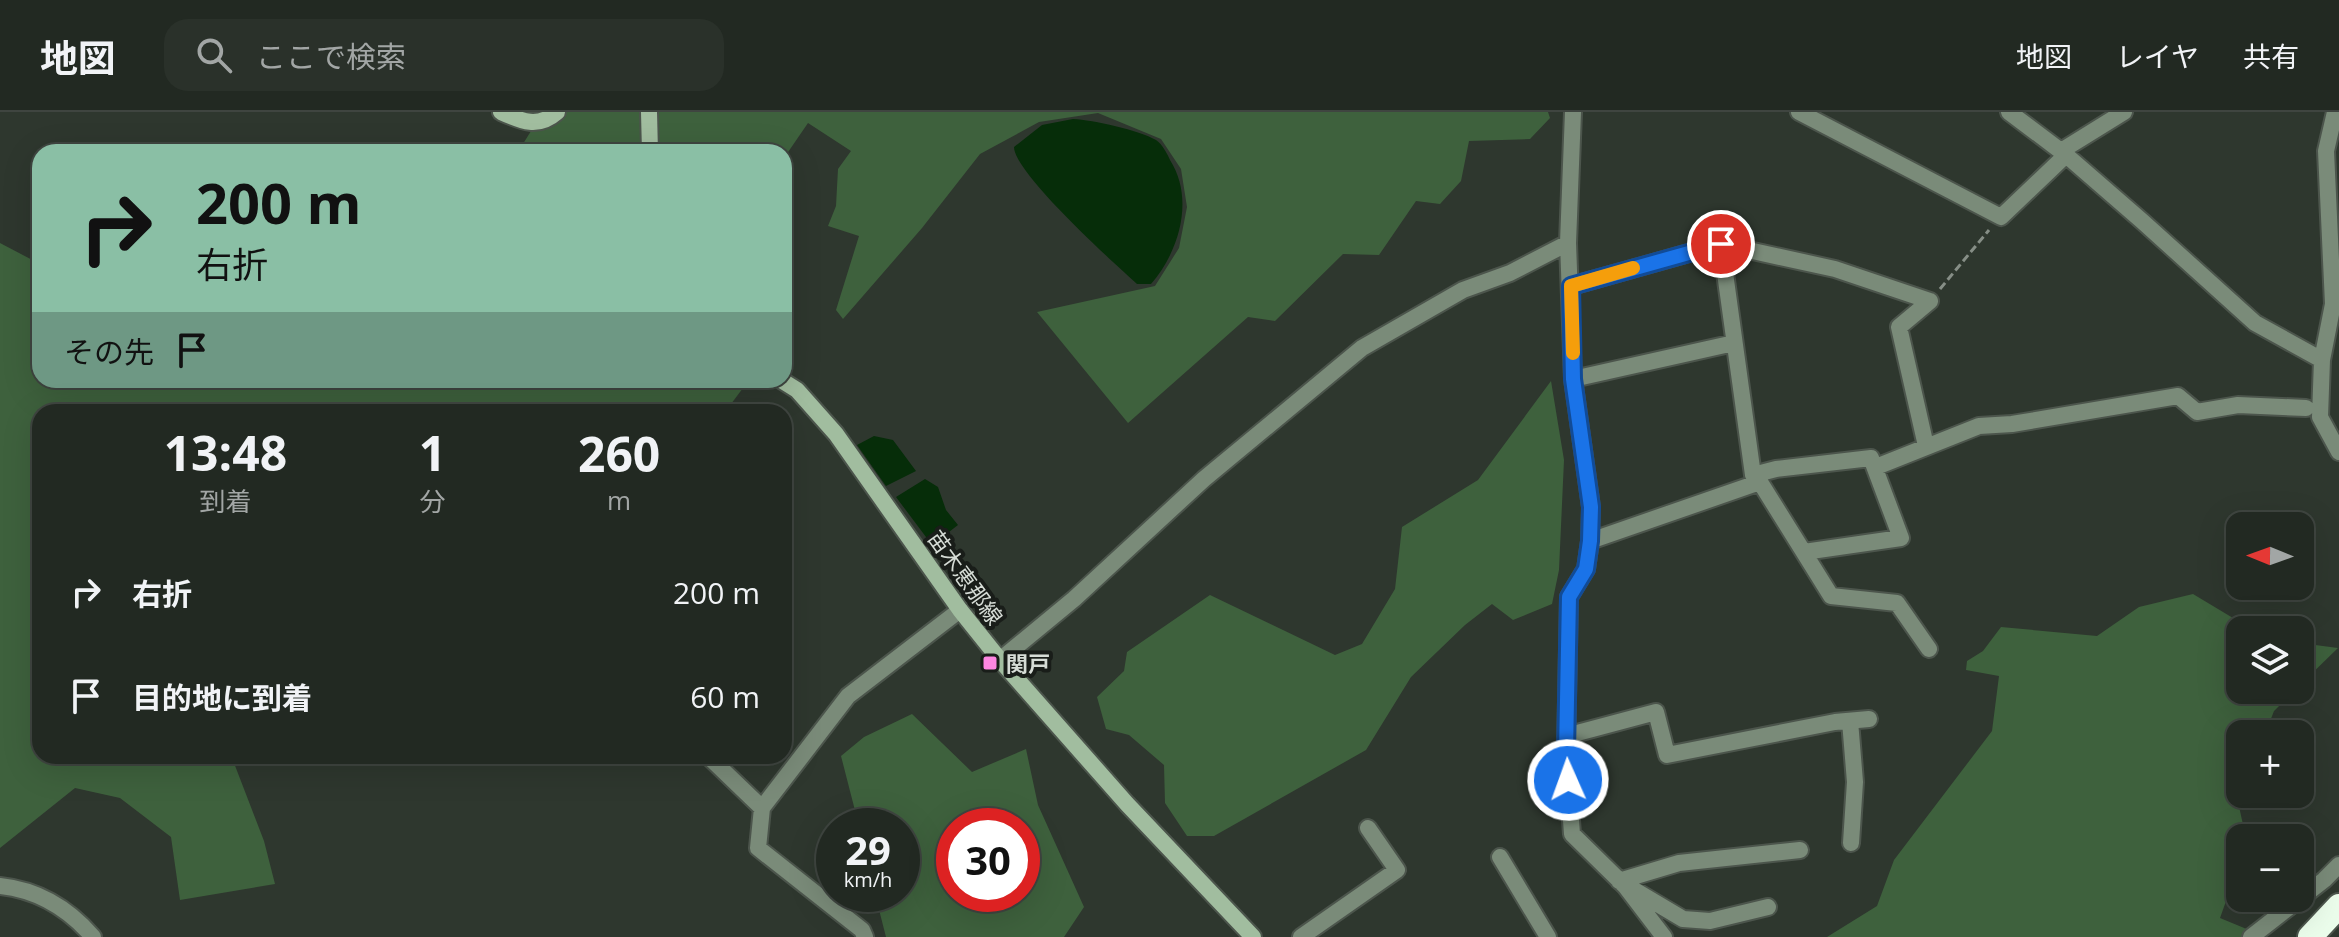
<!DOCTYPE html>
<html lang="ja">
<head>
<meta charset="utf-8">
<style>
  :root { --surface:#222922; --page:#2a312a; --text:#f1f3f6; --muted:#a2a6a5; --line:#3f4540 }
  body { margin:0; font-family:"Open Sans","Noto Sans JP",sans-serif; background:var(--page); color:var(--text); height:100vh; display:flex; flex-direction:column; font-size:30px; white-space:nowrap }
  * { box-sizing:border-box; margin:0 }
  p { font-size:26px; color:var(--muted) }
  .icon { flex:none; width:44px; height:44px; fill:none; stroke:currentColor; stroke-width:2; stroke-linecap:round; stroke-linejoin:round }
  .map { position:relative; flex:1; overflow:hidden }
  .side { position:absolute; left:32px; top:292px; width:760px; height:360px; display:flex; flex-direction:column; background:var(--surface); border-radius:24px; box-shadow:0 8px 32px #0002,0 0 0 2px var(--line) }
  .side>* { flex:none }
  .guide { position:absolute; left:32px; top:32px; width:760px; height:244px; border-radius:24px; box-shadow:0 8px 32px #0002,0 0 0 2px var(--line); background:#8abfa5; color:#111; overflow:hidden }
  .needle { width:52px; rotate:271deg }
  .buttons { position:absolute; left:2226px; top:400px; display:grid; gap:16px }
  .buttons a { display:grid; place-items:center; width:88px; height:88px; border-radius:16px; background:var(--surface); box-shadow:0 8px 32px #0002,0 0 0 2px var(--line); font-size:40px }
  .speed { position:absolute; left:816px; top:696px; display:flex; gap:16px; font-size:40px; font-weight:700; text-align:center }
  .speed>* { display:grid; place-content:center; width:104px; height:104px; border-radius:50%; background:var(--surface); box-shadow:0 8px 32px #0002,0 0 0 2px var(--line); line-height:1 }
  .speed small { font-size:20px; font-weight:400 }
  .speed .limit { border:12px solid #d22; background:#fff; color:#111 }
  .pin { position:absolute; display:grid; place-items:center; width:68px; height:68px; color:#fff; margin:-34px; border:4px solid #fff; border-radius:50%; box-shadow:0 2px 8px #0007 }
  .me { position:absolute; width:88px; margin:-44px; rotate:358deg; stroke-linejoin:round; filter:drop-shadow(0 0 6px #0008) }
  .turn { display:flex; align-items:center; gap:28px; height:168px; padding:0 32px; font-size:36px }
  .turn .icon { width:104px; height:104px; stroke-width:2.5 }
  .turn b { display:block; font-size:56px; line-height:68px }
  .then { display:flex; align-items:center; height:76px; padding:0 32px; background:#0003; gap:16px; font-size:30px }
  .eta { display:flex; justify-content:space-evenly; align-items:center; height:136px; text-align:center }
  .eta b { font-size:48px; font-weight:700; line-height:56px }
  ul { padding:0; list-style:none }
  li { display:flex; align-items:center; gap:24px; height:104px; padding:0 32px }
  li div { flex:1 }
  li b { display:block; font-size:30px }
  li em { font-style:normal }
  header { display:flex; align-items:center; gap:48px; box-sizing:border-box; height:112px; padding:0 40px; background:var(--surface); border-bottom:2px solid var(--line) }
  header strong { font-size:38px }
  nav { display:flex; gap:44px; margin-inline-start:auto; font-size:28px }
  .search { width:560px; height:72px; background:var(--page); display:flex; align-items:center; gap:20px; box-sizing:border-box; padding:0 28px; border-radius:24px; color:var(--muted); font-size:30px }
  .map>svg:first-child { display:block }
  .green { fill:#3e613d; fill-rule:evenodd }
  .water { fill:#062d09 }
  .lines { fill:none; stroke-linecap:round; stroke-linejoin:round }
  .street-casing { stroke:#4c554c; stroke-width:20 }
  .secondary-casing { stroke:#4c554c; stroke-width:20 }
  .highway-casing { stroke:#4c554c; stroke-width:28 }
  .path { stroke:#868e86; stroke-width:3; stroke-dasharray:8 4; stroke-linecap:butt }
  .street { stroke:#7a8b79; stroke-width:16 }
  .secondary { stroke:#a1bd9f; stroke-width:16 }
  .highway { stroke:#ebfdeb; stroke-width:24 }
  .route-casing { stroke:#114b97; stroke-width:20 }
  .route { stroke:#1a73e8; stroke-width:14 }
  .slow { stroke:#f59e0b; stroke-width:14 }
  .poi-dot { fill:#fd86e1; stroke:#191d19; stroke-width:3 }
  .labels { text-anchor:middle; dominant-baseline:central; stroke-width:8; stroke-linejoin:round; paint-order:stroke }
  .street-label { font-size:22px; fill:#d6dcd6; stroke:#191d19 }
  .poi-label { font-size:22px; font-weight:bold; fill:#d6dcd6; stroke:#191d19; text-anchor:start }
</style>
</head>
<body>
<header>
<strong>地図</strong>
<div class="search"><svg class="icon" aria-label="search" viewBox="0 0 24 24"><circle cx="10" cy="10" r="6"/><path d="M15 15l6 6"/></svg>ここで検索</div>
<nav><a>地図</a><a>レイヤ</a><a>共有</a></nav>
</header>
<div class="map">
<svg width="2339" height="825" viewBox="0 0 2339 825">
  <rect width="100%" height="100%" fill="#2e372e"/>
  <path class="green" d="M525,0H1548L1550,6L1530,27L1469,29L1461,69L1440,92L1416,89L1379,143L1343,142L1275,209L1248,205L1128,311L1037,200L1155,174L1179,136L1187,95L1181,57L1161,27L1098,1L1039,10L980,42L922,116L843,207L836,198L859,124L828,114L836,94L838,57L851,39L808,11L784,46V40H591L565,33L560,40H518L531,19L554,11Z
    M0,131L40,152V268H749L725,300H40V644H224L234,651L264,729L275,772L180,788L171,725L120,686L75,676L0,736Z
    M1551,269L1564,348L1559,458L1552,492L1513,508L1492,492L1465,513L1411,565L1366,638L1214,724H1187L1165,691L1164,653L1129,623L1106,617L1097,585L1124,559L1127,540L1210,483L1335,543L1362,532L1395,477L1402,415L1478,368Z
    M2193,482L2253,518H2240V578H2295L2274,599L2265,622H2240L2241,682L2238,690L2246,726H2240V750L2220,806L2266,825H1827L1877,794L1894,748L1992,619L1999,564L1966,558L1967,549L1983,539L2001,515L2097,524L2139,495Z
    M2300,531L2338,536L2300,573Z
    M912,602L972,660L1026,637L1038,693L1084,795L1064,825H886L875,782H902V714H859L841,644L864,625ZM954,714H1022V782H954Z"/>
  <path class="water" d="M1073,7C1093,8 1139,18 1156,28C1162,32 1167,41 1170,48C1195,87 1179,140 1151,172H1137C1114,151 1014,61 1014,35L1042,13Z
    M874,324L893,328L916,359L886,374L857,333Z
    M925,367L938,375L946,398L958,413L932,433L896,385Z"/>
  <g class="lines">
    <g class="street-casing">
      <path id="street" d="M1573,0L1568,131L1573,267L1591,395L1590,429L1586,457L1569,485L1566,640L1572,722L1625,774L1664,825
        M1799,0L2001,105L2066,43
        M2009,0L2066,43L2142,109L2255,211L2322,248
        M2335,0L2326,39L2333,192L2322,248L2320,305L2339,340
        M2061,39L2124,0
        M1721,132L1753,363L1760,370L1831,484L1897,491L1929,537
        M1571,174L1721,132L1835,157L1930,189
        M1573,267L1734,231
        M1926,334L1899,215L1930,189
        M1876,355L1979,314L2012,312L2178,284L2197,300L2238,293L2306,296
        M1753,363L1776,357L1871,346L1901,426L1804,440
        M1590,429L1760,370
        M1000,548L1074,487L1204,367L1362,236L1463,178L1510,161L1568,131
        M1850,609L1855,670L1851,731
        M1566,624L1656,600L1667,643L1835,610L1869,607
        M708,644L762,696
        M1500,745L1548,825
        M1619,769L1679,751L1800,738
        M1624,772L1683,807L1710,809L1768,795
        M0,774C38,778 68,796 93,825
        M865,825L862,818L758,736L762,696L848,584L960,498
        M1301,825L1397,758L1368,716
        M2251,825L2324,768L2339,753"/>
    </g>
    <g class="secondary-casing">
      <path id="secondary" d="M501,0C521,9 538,17 557,0
        M649,0L650,40
        M781,268L797,278L836,322L960,498L1000,548L1127,692L1253,825"/>
    </g>
    <g class="highway-casing">
      <path id="highway" d="M2310,825L2339,794"/>
    </g>
    <path class="path" d="M1940,177L1989,118"/>
    <use href="#street" class="street"/>
    <use href="#secondary" class="secondary"/>
    <use href="#highway" class="highway"/>
  </g>
  <g class="lines">
    <g class="route-casing">
      <path id="route" d="M1568,668L1566,640L1569,485L1586,457L1590,429L1591,395L1573,267L1571,174L1721,132"/>
    </g>
    <use href="#route" class="route"/>
    <path class="slow" d="M1573,241L1571,174L1633,156"/>
  </g>
  <rect class="poi-dot" x="982" y="543" width="16" height="16" rx="4"/>
  <g class="labels">
    <g class="street-label">
      <text transform="translate(966 465) rotate(54)">苗木恵那線</text>
    </g>
    <g class="poi-label">
      <text x="1006" y="551">関戸</text>
    </g>
  </g>
</svg>
<div class="buttons">
<a><svg class="needle" viewBox="-14 -14 28 28"><path d="M0-13l5 13h-10z" fill="#e53935"/><path d="M0 13l5-13h-10z" fill="#a2a6a5"/></svg></a>
<a><svg class="icon" aria-label="layers" viewBox="0 0 24 24"><path d="M12 4l9 5-9 5-9-5zM3 14l9 5 9-5"/></svg></a>
<a>+</a>
<a>−</a>
</div>
<div class="speed"><div>29<small>km/h</small></div><div class="limit">30</div></div>
<div class="pin" style="left:1721px;top:132px;background:#d93025"><svg class="icon" aria-label="arrive" viewBox="0 0 24 24"><path d="M6 21V4h12l-3 4 3 4H6"/></svg></div>
<svg class="me" style="left:1568px;top:668px" viewBox="-20 -20 40 40"><circle r="17" fill="#1a73e8" stroke="#fff" stroke-width="3"/><path d="M0-11L8 9 0 5-8 9z" fill="#fff"/></svg>
<div class="guide">
<div class="turn"><svg class="icon" aria-label="right" viewBox="0 0 24 24"><path d="M7 20v-9h11M14 6l5 5-5 5"/></svg><div><b>200 m</b>右折</div></div>
<div class="then">その先<svg class="icon" aria-label="arrive" viewBox="0 0 24 24"><path d="M6 21V4h12l-3 4 3 4H6"/></svg></div>
</div>
<section class="side">
<div class="eta">
<div><b>13:48</b><p>到着</p></div>
<div><b>1</b><p>分</p></div>
<div><b>260</b><p>m</p></div>
</div>
<ul>
<li><svg class="icon" aria-label="right" viewBox="0 0 24 24"><path d="M7 20v-9h11M14 6l5 5-5 5"/></svg><div><b>右折</b></div><em>200 m</em></li>
<li><svg class="icon" aria-label="arrive" viewBox="0 0 24 24"><path d="M6 21V4h12l-3 4 3 4H6"/></svg><div><b>目的地に到着</b></div><em>60 m</em></li>
</ul>
</section>
</div>
</body>
</html>
